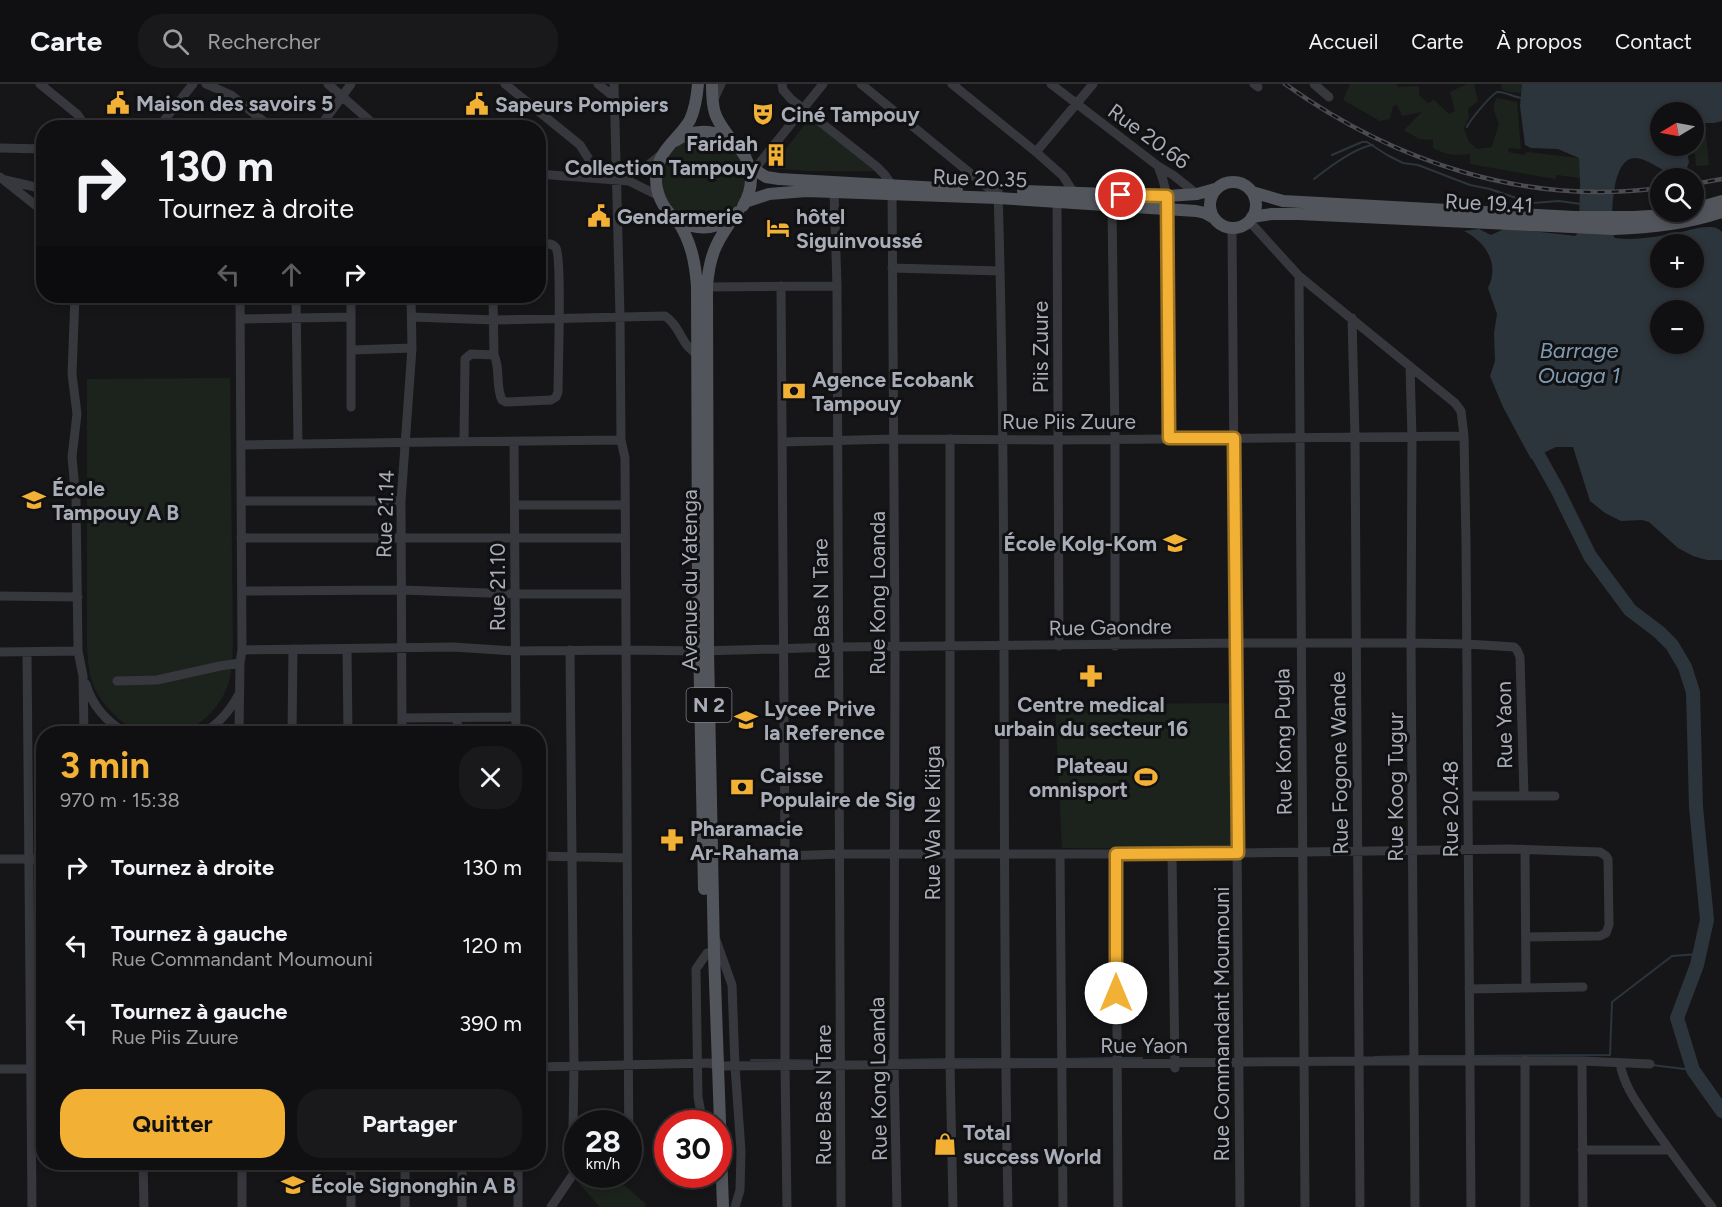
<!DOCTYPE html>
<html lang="fr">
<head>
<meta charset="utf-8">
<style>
  :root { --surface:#101012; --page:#19191b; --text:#f1f3f6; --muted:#9c9d9f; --line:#303032; --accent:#f2b134 }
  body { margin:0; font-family:Figtree,sans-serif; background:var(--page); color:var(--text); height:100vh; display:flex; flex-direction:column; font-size:22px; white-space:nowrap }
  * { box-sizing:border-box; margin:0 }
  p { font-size:20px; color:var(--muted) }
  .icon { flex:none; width:33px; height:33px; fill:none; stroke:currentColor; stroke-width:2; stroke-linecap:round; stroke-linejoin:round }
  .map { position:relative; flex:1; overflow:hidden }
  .drawer { position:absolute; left:36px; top:642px; width:510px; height:444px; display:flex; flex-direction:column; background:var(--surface); border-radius:24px; box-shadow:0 3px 9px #0003,0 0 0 2px var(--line) }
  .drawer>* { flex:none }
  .guide { position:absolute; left:36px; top:36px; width:510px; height:183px; border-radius:24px; box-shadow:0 3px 9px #0003,0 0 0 2px var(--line); background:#101012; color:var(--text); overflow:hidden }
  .needle { width:39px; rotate:260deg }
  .tools { position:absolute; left:1650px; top:18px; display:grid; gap:12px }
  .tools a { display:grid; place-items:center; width:54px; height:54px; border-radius:50%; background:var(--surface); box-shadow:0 3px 9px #0003,0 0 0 2px var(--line); font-size:30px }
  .speed { position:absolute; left:564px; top:1026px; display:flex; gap:12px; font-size:30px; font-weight:700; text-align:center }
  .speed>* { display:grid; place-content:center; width:78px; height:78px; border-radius:50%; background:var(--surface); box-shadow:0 3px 9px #0003,0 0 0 2px var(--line); line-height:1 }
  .speed small { font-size:15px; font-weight:400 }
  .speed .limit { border:9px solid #d22; background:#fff; color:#111 }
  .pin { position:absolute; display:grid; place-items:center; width:51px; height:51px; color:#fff; margin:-26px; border:3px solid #fff; border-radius:50%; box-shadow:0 2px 6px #0007 }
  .me { position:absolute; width:66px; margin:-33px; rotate:0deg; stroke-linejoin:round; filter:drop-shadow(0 0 4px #0008) }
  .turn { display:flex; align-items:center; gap:21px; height:126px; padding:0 24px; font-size:27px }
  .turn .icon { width:78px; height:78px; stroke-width:2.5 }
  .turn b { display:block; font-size:42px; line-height:51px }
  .lanes { display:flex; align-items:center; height:57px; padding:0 24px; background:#0003; justify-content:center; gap:30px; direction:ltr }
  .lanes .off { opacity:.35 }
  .round { display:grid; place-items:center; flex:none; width:63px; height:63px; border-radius:24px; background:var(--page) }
  .summary { display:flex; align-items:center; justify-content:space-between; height:102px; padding:0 24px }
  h1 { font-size:36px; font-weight:700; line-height:45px; color:var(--accent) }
  .action { display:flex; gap:12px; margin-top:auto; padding:12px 24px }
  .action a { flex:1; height:69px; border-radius:24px; background:var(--accent); color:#111; font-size:24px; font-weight:700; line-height:69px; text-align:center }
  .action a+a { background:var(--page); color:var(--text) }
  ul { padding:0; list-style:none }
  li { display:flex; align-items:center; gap:18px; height:78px; padding:0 24px }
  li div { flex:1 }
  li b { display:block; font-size:22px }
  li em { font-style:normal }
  header { display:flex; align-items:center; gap:36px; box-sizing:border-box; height:84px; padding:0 30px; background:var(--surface); border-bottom:2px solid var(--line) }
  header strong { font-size:28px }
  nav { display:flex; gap:33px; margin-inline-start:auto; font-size:21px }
  .search { width:420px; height:54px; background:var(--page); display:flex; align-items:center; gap:15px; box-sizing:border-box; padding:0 21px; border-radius:24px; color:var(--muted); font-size:22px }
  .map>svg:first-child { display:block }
  .green { fill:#1c231d }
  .water { fill:#2c353c; fill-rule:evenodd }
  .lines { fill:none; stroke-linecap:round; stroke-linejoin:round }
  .stream { stroke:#2c353c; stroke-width:2 }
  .river { stroke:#2c353c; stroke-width:14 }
  .minor { stroke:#37383d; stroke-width:9 }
  .major { stroke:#53555c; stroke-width:12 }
  .rail-casing { stroke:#4a4c52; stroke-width:4.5 }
  .rail { stroke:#111113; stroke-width:2; stroke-dasharray:7; stroke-linecap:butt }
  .route-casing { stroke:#9d7322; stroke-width:15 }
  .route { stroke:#f2b134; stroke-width:10 }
  .labels { text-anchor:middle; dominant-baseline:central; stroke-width:6; stroke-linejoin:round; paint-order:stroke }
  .shield { fill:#111113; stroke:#7b7e86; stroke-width:1.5 }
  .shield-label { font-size:20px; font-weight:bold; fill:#a8adb8 }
  .poi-label { font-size:21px; font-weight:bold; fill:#a8adb8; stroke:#111113; text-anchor:start }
  .street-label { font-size:21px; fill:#a8adb8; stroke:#111113 }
  .water-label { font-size:22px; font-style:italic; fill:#7f9bb3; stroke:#111113 }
</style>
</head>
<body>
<header>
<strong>Carte</strong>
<div class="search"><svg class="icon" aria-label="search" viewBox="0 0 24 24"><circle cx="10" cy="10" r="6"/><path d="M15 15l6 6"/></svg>Rechercher</div>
<nav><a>Accueil</a><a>Carte</a><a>À propos</a><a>Contact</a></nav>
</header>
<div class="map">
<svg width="1722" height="1123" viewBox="0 0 1722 1123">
  <rect width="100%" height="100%" fill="#161618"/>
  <path class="green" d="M1350,0H1396L1398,3L1419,2V11L1428,19L1434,16L1449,30L1455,27L1450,8L1467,0H1474L1478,17L1468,25L1469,33L1464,45L1469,58L1477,65L1492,63L1499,40C1495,31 1491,23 1497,14L1517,18L1521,65L1509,64L1508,68L1524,71L1527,68L1579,74L1580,94L1557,91L1555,95L1470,80V70C1455,72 1446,71 1433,64V56L1419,55L1404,46L1422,28L1402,32L1397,21L1393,22L1390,35L1380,37L1343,16Z
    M1502,0H1522V9L1510,8L1501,5Z
    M810,34L876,87H808L771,84Z
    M1695,39H1705L1709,81L1696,82L1695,71L1691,62H1694V48L1697,46Z
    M661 96a42 42 0 1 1 84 0a42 42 0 1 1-84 0Z
    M230,294L233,558C232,575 233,593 225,608C220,619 210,632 199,639C184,647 157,654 141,648C123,642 103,622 95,605C88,591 88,575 87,560V295Z
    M1220,619L1234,620V765L1062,764L1055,621Z
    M578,1090L612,1091L645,1119L646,1123H600L574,1094Z"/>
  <path class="water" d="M1522,0H1722V37L1714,39H1694V28H1660V62H1686L1689,78L1687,84C1667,95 1662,83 1644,76C1610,61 1612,131 1612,149L1615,154C1636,157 1661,152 1681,148C1690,146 1699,143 1709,143C1715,143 1718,144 1722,148V476H1707L1693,472L1678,464L1649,438L1642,436L1621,437L1605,429L1590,417L1573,363H1556L1531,375L1503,323L1490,292L1495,277L1494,249L1497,230L1488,204C1500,180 1486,158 1464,147L1479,145L1491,151L1504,145H1512L1568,151L1575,152L1579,148L1580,99L1579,74L1558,65L1531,64L1525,61L1520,22ZM1660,160H1694V194H1660ZM1660,226H1694V260H1660Z"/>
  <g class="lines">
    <path class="stream" d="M1467,43C1470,36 1490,12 1497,8C1506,7 1513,14 1523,14
      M1332,71L1362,58H1367L1387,71L1403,79L1418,81L1470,101L1490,105L1522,116L1532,119L1559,117L1581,120
      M1314,95C1328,84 1356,63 1373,61
      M1417,972H1466
      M1471,972L1610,971L1612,918L1672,872L1699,870
      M1375,973L1412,972
      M1120,974H1142
      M952,975H1004
      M1009,975H1058
      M1063,975L1115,974
      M751,976H782
      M787,976L836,977
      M898,976L947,975
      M1652,981L1693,986"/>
    <path class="river" d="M1529,355L1557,405L1590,472L1630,526L1659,548L1672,561L1685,583L1693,608L1696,723L1707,836L1697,881L1677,934L1693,986L1722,1027"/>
    <path class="minor" d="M40,0L77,30L87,44
      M206,0L231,11L272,44
      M328,0L378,44
      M505,0L580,61L590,77L596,93
      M598,0L614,13
      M614,0L620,232L621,356L625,374L629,1090
      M782,0L783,6L791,15L876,82L884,90L892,101L895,563L894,980L897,1123
      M861,0L992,107V114
      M952,0L1036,68L1063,92L1074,109
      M1051,0L1158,82L1173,91L1197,110
      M1254,0L1258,3
      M1314,0L1329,13
      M714,15L721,0
      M158,44L193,0
      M319,44L351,0
      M0,64L44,65
      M1036,68L1093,0
      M1158,82L1163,96L1167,112L1169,354
      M754,86L823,0
      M538,90L629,97L659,112
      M0,93L44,128
      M618,94L646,83L663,69
      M5,96L44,105
      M998,107C1008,445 1001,784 1008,1123
      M834,108L837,202L841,1123
      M1057,111L1059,562
      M1112,121L1115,355V562
      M1249,137L1299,192L1455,319L1461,327L1464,352L1466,458L1471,1123
      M1232,144L1240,1123
      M892,184L1000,187
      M1299,192L1305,1123
      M781,202L785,772V981L787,1123
      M707,203L837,202
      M75,212L72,290L77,330L72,373L76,416L78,567L83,592L84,650
      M296,212L298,360
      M351,212V323
      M493,212L494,271C501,285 495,302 502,316L506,318L551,316L556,313L558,308C558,287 562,174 556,164C552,158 544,160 538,160
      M412,233L495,236L665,232C676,239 679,250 686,260C689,264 694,268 697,271
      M1352,234L1355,354L1360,1123
      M240,235L351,233
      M352,266L412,264
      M1410,282L1412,353L1411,559L1415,1123
      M950,355V980L953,1123
      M464,356L465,275L471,270L494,271
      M514,357L516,650
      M782,358L893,355L1058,356L1464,352
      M241,361C368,359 494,357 621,356
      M241,417H401
      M515,421H625
      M241,454H625
      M242,507L401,506L515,510H626
      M0,512L78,513
      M347,565L348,650
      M242,566L453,563L515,567L626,566L700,567L839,563L1237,559H1411L1467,560L1514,563L1517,566L1520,573L1524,712
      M570,566L574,981L573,1045L578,1053
      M0,568L78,567
      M27,568L32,1123
      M117,597L157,596L220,582L240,579
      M86,600C92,622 107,638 127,650
      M402,634L515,633
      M457,634L458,650
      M201,650C218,641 230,627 239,610
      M239,650L240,579L242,566L240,212
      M292,650L293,565
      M402,650L401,417L412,264L411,212
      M1468,712H1555
      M1525,767L1526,904
      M1060,770L1063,1123
      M1116,770L1118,1123
      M1172,770L1175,984
      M538,772L627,774
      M785,772L840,770H1172L1508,765L1600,768L1606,772L1608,775L1609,841L1606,849L1600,852L1526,853
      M0,775H44
      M716,856L732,901L735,982L741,1067L740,1106L735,1123
      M1469,905L1583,903
      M1525,976V1123
      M1582,977L1583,1123
      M1620,979C1624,1003 1638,1020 1651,1040C1671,1068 1691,1096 1712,1123
      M538,983L710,979L717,982L1360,977H1582L1650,980
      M0,985H44
      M703,1040L698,1013L696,885L707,869
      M1582,1066H1669
      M143,1078L144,1123
      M242,1078V1123
      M518,1078V1123
      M351,1123V1078
      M405,1123V1078
      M462,1123V1078
      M551,1123L578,1083"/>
    <path class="major" d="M698,0C697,12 695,25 690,36C682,50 669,59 662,72C647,99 662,135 692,142C706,146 719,142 731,135
      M712,0C712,27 714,33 730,54
      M675,57C719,27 771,76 743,122
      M749,82L766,93L779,95L957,105
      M1210 121a23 23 0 1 1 46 0a23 23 0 1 1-46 0Z
      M1023,107L1167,112L1197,110L1215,105
      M1252,108L1283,117L1575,133H1634L1666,131L1684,128
      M745,118L769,110L806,107L998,114L1196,127L1205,129L1214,134
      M1694,125L1722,117
      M1252,133L1272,130H1299L1614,145C1652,144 1686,140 1722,128
      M677,136C691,157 695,177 697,202L698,505L704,805
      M723,1123L714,869L708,566L707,203C709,170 718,154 738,128"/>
    <g class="rail-casing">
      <path id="rail" d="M1285,0C1394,78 1526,122 1660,104
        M1694,100L1722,95"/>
    </g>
    <use href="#rail" class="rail"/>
  </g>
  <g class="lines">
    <g class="route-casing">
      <path id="route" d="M1116,909V770L1238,769L1234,354H1169L1167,112L1121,111"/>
    </g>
    <use href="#route" class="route"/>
  </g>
  <defs>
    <g id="civic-bare" transform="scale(1.8)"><path d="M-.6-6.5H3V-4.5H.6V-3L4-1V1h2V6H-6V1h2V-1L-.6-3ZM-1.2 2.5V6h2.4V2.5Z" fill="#f2b134" stroke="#111113" stroke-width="2.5" paint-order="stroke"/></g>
    <g id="theatre-bare" transform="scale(1.8)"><path d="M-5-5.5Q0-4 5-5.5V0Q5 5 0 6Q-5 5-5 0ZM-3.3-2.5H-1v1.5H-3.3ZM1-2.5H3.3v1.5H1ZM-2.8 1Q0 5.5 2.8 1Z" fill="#f2b134" stroke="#111113" stroke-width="2.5" paint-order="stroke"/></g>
    <g id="building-bare" transform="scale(1.8)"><path d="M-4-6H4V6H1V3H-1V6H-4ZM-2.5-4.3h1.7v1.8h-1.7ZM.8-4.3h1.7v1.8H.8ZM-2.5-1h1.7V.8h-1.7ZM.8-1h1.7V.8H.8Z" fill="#f2b134" stroke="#111113" stroke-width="2.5" paint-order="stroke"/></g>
    <g id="hotel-bare" transform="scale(1.8)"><path d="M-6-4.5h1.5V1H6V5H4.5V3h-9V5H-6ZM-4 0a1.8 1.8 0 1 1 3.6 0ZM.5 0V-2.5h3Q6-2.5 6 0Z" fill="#f2b134" stroke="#111113" stroke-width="2.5" paint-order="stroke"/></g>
    <g id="bank-bare" transform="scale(1.8)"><path d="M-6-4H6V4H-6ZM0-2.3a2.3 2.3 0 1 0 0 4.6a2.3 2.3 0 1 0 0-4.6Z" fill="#f2b134" stroke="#111113" stroke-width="2.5" paint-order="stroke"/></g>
    <g id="school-bare" transform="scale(1.8)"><path d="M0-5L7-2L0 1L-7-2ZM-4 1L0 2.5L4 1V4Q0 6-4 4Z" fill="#f2b134" stroke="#111113" stroke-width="2.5" paint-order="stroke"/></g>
    <g id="pharmacy-bare" transform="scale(1.8)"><path d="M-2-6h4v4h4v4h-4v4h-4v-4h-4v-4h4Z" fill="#f2b134" stroke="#111113" stroke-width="2.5" paint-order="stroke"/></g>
    <g id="stadium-bare" transform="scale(1.8)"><path d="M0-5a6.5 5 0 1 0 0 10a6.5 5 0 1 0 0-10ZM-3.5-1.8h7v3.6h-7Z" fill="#f2b134" stroke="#111113" stroke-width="2.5" paint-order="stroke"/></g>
    <g id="shop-bare" transform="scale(1.8)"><path d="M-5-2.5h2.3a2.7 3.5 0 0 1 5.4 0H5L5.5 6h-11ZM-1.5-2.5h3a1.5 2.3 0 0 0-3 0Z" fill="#f2b134" stroke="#111113" stroke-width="2.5" paint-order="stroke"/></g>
  </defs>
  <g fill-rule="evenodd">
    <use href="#civic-bare" x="118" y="19"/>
    <use href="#civic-bare" x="477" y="20"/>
    <use href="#theatre-bare" x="763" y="30"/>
    <use href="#building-bare" x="776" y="71"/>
    <use href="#civic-bare" x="599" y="132"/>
    <use href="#hotel-bare" x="778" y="144"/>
    <use href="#bank-bare" x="794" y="307"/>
    <use href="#school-bare" x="34" y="416"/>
    <use href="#school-bare" x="1175" y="459"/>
    <use href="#pharmacy-bare" x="1091" y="592"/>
    <use href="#school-bare" x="746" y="636"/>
    <use href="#stadium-bare" x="1146" y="693"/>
    <use href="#bank-bare" x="742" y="703"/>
    <use href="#pharmacy-bare" x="672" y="756"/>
    <use href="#shop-bare" x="945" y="1060"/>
    <use href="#school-bare" x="293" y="1101"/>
  </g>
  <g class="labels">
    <rect class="shield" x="686.5" y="604" width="45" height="34" rx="4.5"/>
    <g class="shield-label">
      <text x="709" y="621">N 2</text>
    </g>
    <g class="poi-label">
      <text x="136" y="19">Maison des savoirs 5</text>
      <text x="495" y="20">Sapeurs Pompiers</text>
      <text x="781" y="30">Ciné Tampouy</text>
      <text x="758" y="59" text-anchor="end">Faridah<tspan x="758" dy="24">Collection Tampouy</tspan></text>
      <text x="617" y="132">Gendarmerie</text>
      <text x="796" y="132">hôtel<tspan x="796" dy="24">Siguinvoussé</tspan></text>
      <text x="812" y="295">Agence Ecobank<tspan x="812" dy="24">Tampouy</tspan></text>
      <text x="52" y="404">École<tspan x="52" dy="24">Tampouy A B</tspan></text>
      <text x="1157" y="459" text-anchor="end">École Kolg-Kom</text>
      <text x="1091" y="620" text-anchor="middle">Centre medical<tspan x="1091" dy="24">urbain du secteur 16</tspan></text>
      <text x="764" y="624">Lycee Prive<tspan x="764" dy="24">la Reference</tspan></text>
      <text x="1128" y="681" text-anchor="end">Plateau<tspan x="1128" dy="24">omnisport</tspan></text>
      <text x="760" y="691">Caisse<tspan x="760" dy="24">Populaire de Sig</tspan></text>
      <text x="690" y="744">Pharamacie<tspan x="690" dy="24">Ar-Rahama</tspan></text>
      <text x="963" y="1048">Total<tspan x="963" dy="24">success World</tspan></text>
      <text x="311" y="1101">École Signonghin A B</text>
    </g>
    <g class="street-label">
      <text transform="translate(1149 52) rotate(36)">Rue 20.66</text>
      <text transform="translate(980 94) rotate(2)">Rue 20.35</text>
      <text transform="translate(1489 119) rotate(3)">Rue 19.41</text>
      <text transform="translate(1040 263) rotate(-90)">Piis Zuure</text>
      <text x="1069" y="337">Rue Piis Zuure</text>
      <text transform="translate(385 430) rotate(-88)">Rue 21.14</text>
      <text transform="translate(689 496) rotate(-90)">Avenue du Yatenga</text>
      <text transform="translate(497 503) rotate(-90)">Rue 21.10</text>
      <text transform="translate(877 509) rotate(-90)">Rue Kong Loanda</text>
      <text transform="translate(821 525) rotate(-91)">Rue Bas N Tare</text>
      <text transform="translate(1110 543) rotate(-1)">Rue Gaondre</text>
      <text transform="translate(1504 641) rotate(-91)">Rue Yaon</text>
      <text transform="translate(1283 658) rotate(-91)">Rue Kong Pugla</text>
      <text transform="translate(1339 679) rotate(-91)">Rue Fogone Wande</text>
      <text transform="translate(1395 703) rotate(-90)">Rue Koog Tugur</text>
      <text transform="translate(1450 725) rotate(-90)">Rue 20.48</text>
      <text transform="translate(932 739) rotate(-90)">Rue Wa Ne Kiiga</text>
      <text transform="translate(1221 940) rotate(-90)">Rue Commandant Moumouni</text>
      <text x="1144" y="961">Rue Yaon</text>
      <text transform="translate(878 995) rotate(-91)">Rue Kong Loanda</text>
      <text transform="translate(823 1011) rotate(-90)">Rue Bas N Tare</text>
    </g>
    <g class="water-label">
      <text x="1579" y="266">Barrage<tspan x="1579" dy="25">Ouaga 1</tspan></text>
    </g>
  </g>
</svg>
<div class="tools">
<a><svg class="needle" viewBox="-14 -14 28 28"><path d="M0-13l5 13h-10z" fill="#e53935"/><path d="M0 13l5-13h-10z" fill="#9c9d9f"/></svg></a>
<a><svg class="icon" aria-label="search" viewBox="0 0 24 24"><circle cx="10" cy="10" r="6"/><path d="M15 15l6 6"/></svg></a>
<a>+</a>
<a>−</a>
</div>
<div class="speed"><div>28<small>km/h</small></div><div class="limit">30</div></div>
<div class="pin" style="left:1121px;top:111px;background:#d93025"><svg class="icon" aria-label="arrive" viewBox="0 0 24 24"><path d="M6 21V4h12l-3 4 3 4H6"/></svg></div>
<svg class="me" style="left:1116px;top:909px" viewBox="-20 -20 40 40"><circle r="19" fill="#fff"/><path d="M0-13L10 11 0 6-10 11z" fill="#f2b134"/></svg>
<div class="guide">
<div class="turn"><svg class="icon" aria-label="right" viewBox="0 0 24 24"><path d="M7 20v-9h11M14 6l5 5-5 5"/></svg><div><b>130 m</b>Tournez à droite</div></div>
<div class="lanes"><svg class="icon off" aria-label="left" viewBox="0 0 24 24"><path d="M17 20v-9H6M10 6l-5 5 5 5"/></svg><svg class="icon off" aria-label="ahead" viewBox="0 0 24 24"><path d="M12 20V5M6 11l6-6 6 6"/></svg><svg class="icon" aria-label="right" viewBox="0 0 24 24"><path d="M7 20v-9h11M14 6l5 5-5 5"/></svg></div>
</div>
<section class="drawer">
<div class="summary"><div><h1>3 min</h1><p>970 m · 15:38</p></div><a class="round"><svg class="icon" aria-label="close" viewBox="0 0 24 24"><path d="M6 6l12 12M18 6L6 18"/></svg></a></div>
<ul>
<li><svg class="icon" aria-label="right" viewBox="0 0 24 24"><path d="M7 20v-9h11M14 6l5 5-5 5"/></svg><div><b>Tournez à droite</b></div><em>130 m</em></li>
<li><svg class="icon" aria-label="left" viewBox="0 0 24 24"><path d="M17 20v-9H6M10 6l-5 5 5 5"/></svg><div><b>Tournez à gauche</b><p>Rue Commandant Moumouni</p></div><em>120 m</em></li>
<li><svg class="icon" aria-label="left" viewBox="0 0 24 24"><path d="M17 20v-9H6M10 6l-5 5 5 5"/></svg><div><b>Tournez à gauche</b><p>Rue Piis Zuure</p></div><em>390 m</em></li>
</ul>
<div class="action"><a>Quitter</a><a>Partager</a></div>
</section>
</div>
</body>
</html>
